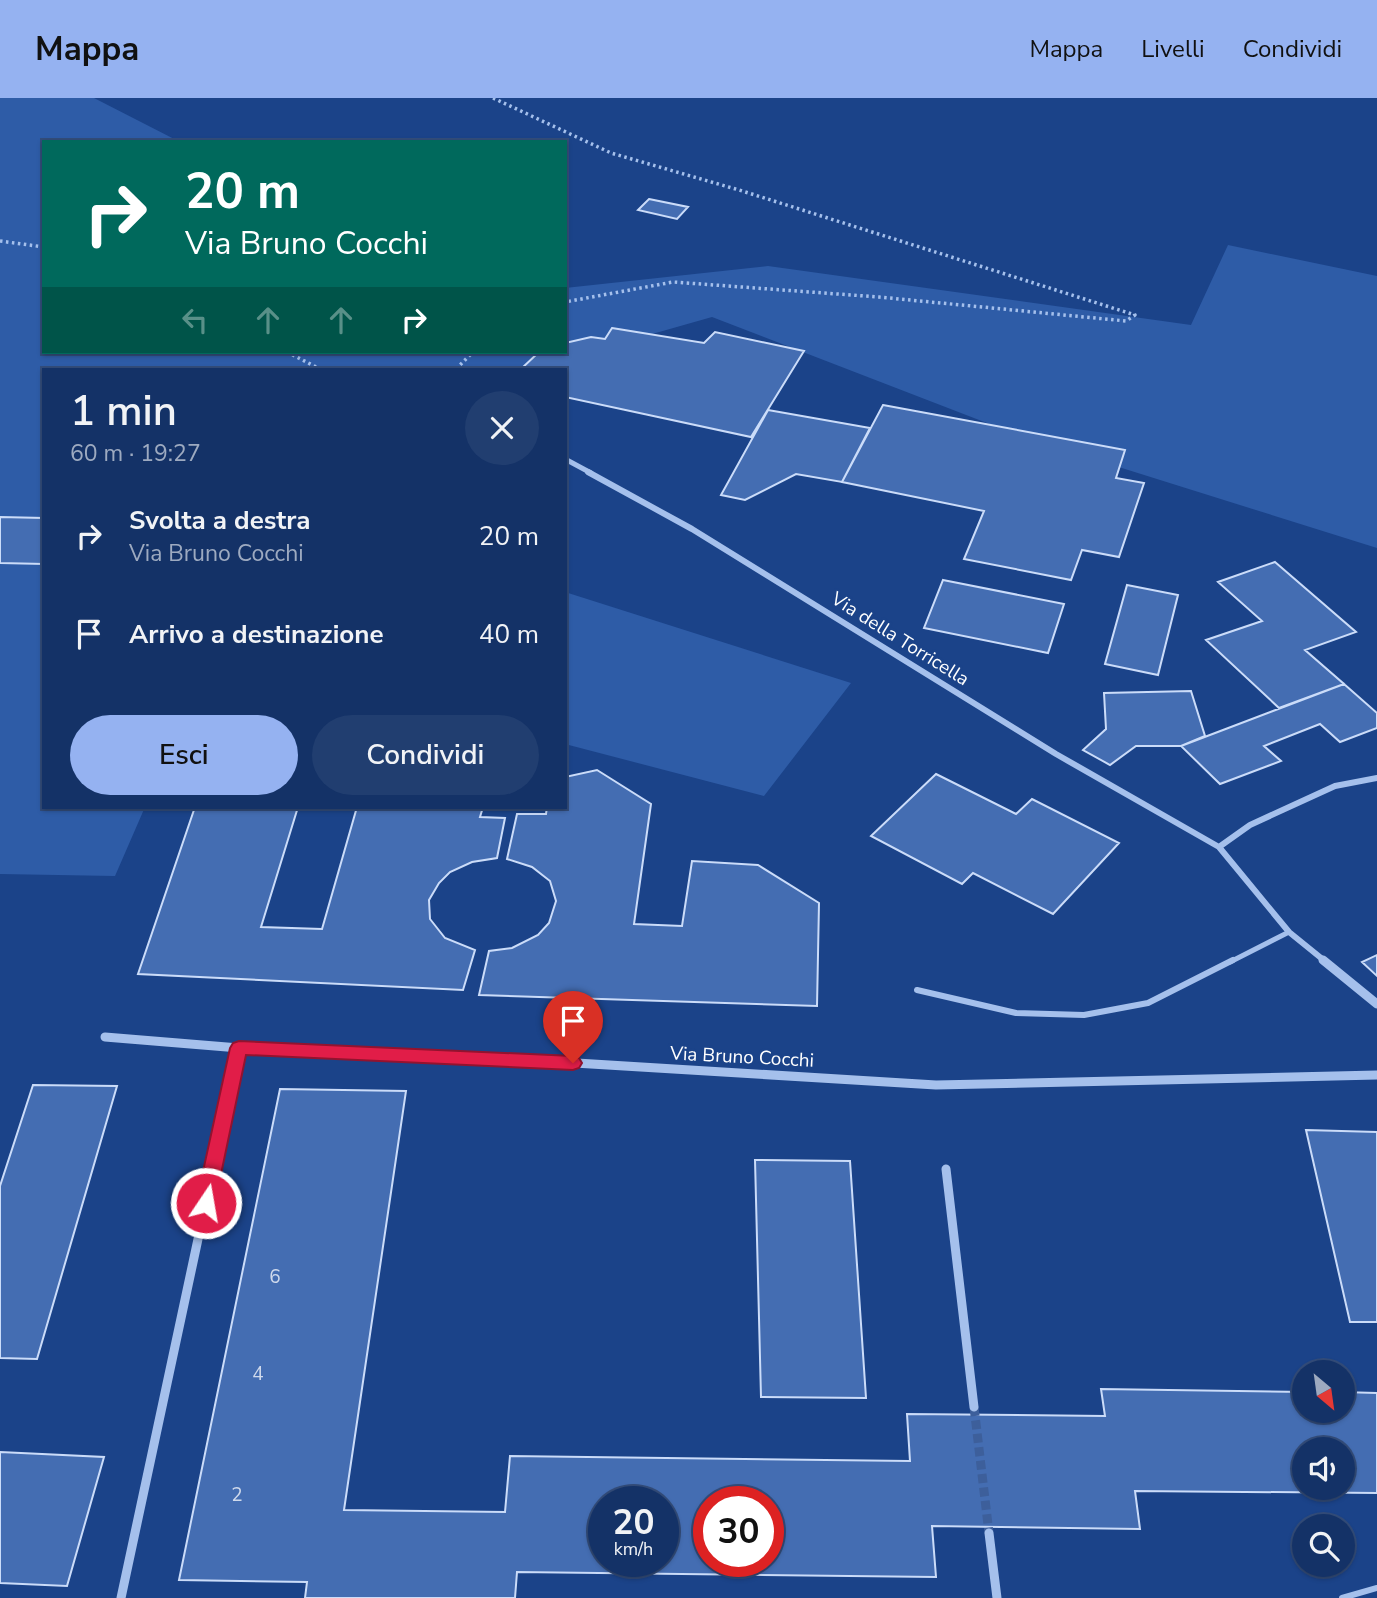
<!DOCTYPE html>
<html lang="it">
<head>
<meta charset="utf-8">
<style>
  :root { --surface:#143267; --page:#213e70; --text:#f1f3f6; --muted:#9daac0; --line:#334d7b; --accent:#95b2f1 }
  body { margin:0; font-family:"Nunito Sans",sans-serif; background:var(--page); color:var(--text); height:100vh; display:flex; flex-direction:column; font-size:26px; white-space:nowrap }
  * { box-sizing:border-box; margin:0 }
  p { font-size:23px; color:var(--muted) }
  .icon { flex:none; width:38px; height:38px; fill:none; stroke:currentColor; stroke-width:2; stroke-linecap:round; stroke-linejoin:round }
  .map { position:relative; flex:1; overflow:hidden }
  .sheet { position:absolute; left:42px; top:270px; width:525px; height:441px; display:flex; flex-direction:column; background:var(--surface); border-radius:0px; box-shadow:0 2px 5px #0004,0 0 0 2px var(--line) }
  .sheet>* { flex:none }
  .hud { position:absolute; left:42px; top:42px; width:525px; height:214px; border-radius:0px; box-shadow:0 2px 5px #0004,0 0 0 2px var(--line); background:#00695c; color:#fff; overflow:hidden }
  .needle { width:46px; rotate:151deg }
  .fabs { position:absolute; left:1292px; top:1262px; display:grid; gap:14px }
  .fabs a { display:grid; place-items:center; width:63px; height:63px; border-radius:50%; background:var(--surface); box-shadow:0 2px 5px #0004,0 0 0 2px var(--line); font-size:35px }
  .speed { position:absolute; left:588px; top:1388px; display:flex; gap:14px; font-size:35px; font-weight:700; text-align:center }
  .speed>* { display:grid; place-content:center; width:91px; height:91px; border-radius:50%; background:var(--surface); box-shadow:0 2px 5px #0004,0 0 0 2px var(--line); line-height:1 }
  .speed small { font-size:18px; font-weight:400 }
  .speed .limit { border:10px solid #d22; background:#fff; color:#111 }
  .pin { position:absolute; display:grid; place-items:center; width:60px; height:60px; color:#fff; margin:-72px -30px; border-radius:50% 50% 50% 0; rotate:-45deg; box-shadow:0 0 7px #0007 }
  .pin .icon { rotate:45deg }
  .me { position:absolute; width:77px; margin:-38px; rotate:12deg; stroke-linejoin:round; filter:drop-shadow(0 0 5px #0008) }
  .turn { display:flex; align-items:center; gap:24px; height:147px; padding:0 28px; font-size:32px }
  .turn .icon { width:91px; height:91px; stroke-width:2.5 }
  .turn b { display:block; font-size:49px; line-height:60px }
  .lanes { display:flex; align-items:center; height:66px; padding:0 28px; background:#0003; justify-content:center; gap:35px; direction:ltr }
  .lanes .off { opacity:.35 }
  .round { display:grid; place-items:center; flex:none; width:74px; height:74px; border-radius:37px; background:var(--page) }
  .overview { display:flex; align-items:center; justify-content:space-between; height:119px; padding:0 28px }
  h1 { font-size:42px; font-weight:600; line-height:52px }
  .action { display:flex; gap:14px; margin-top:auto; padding:14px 28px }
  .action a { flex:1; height:80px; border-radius:42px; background:var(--accent); color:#111; font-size:28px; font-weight:600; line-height:80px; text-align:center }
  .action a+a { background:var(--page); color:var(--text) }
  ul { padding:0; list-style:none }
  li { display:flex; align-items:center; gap:21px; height:98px; padding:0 28px }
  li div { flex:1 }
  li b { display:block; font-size:26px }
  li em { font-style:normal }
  header { display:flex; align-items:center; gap:42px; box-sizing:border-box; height:98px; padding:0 35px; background:var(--accent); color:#111 }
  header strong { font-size:33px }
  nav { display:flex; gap:38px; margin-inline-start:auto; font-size:24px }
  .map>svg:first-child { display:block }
  .green { fill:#2e5ca7 }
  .building { fill:#446db2; stroke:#cbdcf9; stroke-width:2; fill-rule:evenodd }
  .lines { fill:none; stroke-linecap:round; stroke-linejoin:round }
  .street-tunnel { stroke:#3d5f9b; stroke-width:9; stroke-dasharray:9 4.5; stroke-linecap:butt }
  .path { stroke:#a5c0ec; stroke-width:3.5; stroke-dasharray:2.5 3.5; stroke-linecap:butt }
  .lane-far1 { stroke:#a5c0ec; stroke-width:5 }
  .lane { stroke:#a5c0ec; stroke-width:6 }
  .street-far2 { stroke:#a5c0ec; stroke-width:5 }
  .street-far1 { stroke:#a5c0ec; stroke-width:6 }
  .street { stroke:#a5c0ec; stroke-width:9 }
  .route { fill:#e11d48; stroke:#92132f; stroke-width:2 }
  .labels { text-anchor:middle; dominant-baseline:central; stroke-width:5; stroke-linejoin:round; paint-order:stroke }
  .street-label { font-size:19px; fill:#fff; stroke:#1b4389 }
  .near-number-label { font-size:19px; fill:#d0daec }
</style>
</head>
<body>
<header>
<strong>Mappa</strong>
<nav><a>Mappa</a><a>Livelli</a><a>Condividi</a></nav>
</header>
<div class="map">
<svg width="1377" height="1500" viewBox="0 0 1377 1500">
  <rect width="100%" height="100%" fill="#1b4389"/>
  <path class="green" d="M0,0H94L180,44H44V254H565V190L768,168L1191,227L1228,147L1377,178V450L1023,339L712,219L529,271H44V709H145L115,778L0,776Z
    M565,494L851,585L764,698L565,646Z"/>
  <path class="building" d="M649,101L688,109L677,121L638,112Z
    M612,230L704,245L715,234L804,253L751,339L565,299V271H521L539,254H565V245L591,239L605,241Z
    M883,307L1125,352L1116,380L1144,385L1119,459L1082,452L1071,482L964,461L984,413L842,384Z
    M768,312L870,330L842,384L796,376L745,402L721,397Z
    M0,419L44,420V466L0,465Z
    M1275,464L1356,534L1305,552L1344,586L1279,610L1206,542L1262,523L1218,484Z
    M943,482L1064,506L1048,555L924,530Z
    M1127,487L1178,497L1158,577L1105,566Z
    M1344,586L1377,615V630L1340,644L1320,626L1264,648L1281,663L1220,686L1181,648Z
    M1191,593L1205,638L1181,648H1136L1110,667L1083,652L1106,631L1104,595Z
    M597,672L651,706L634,826L682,828L692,763L758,767L819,805L817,908L479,897L489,853L512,850L538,837L549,825L556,803L550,783L532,769L507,761L517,716H546L547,709H565V679Z
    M936,676L1016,716L1032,701L1119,745L1053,816L973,775L962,786L871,738Z
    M195,709H298L261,829L322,831L357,709H483L480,719L505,720L497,760L472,764L450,774L439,785L429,802L430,821L445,840L475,852L463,892L138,876Z
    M1377,857V878L1362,864Z
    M33,987L117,988L37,1261L0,1260V1088Z
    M280,991L406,993L344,1412L505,1414L510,1358L910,1363L907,1316L1105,1318L1101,1291L1304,1294V1312H1342V1294L1377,1295V1395L1135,1393L1140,1431L932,1428L936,1479L517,1474L515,1500H305L307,1484L179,1482ZM1304,1351H1342V1390H1304ZM604,1404H663V1463H604ZM709,1404H768V1463H709Z
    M1306,1032L1377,1034V1224H1350Z
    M755,1062L850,1063L866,1300L761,1299Z
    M0,1354L104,1359L67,1488L0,1485Z"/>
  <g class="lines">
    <path class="street-tunnel" d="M974,1309L989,1435"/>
    <path class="path" d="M493,0L611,55L739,92L1135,217L1126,223L879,199L673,184L565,204
      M0,143L44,149
      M287,254L320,271
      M456,271L473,254"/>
    <path class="lane-far1" d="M1230,864L1289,834"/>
    <path class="lane" d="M917,892L1016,915L1084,917L1148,905L1233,862
      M1342,1500L1377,1490"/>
    <path class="street-far2" d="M565,361L591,375"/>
    <path class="street-far1" d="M588,374L692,431L1056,656L1219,749L1289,834L1326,864
      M1219,749L1250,727L1335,688L1377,680"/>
    <path class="street" d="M1323,862L1377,906
      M105,939L239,950L461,958L936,987L1377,977
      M946,1071L974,1309
      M989,1435L997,1500
      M121,1500L239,950"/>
  </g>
  <path class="route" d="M239,943L573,958L579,960L582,965L579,970L573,972L246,957L215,1105L212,1111L206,1113L199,1111L196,1105L230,950L233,945Z"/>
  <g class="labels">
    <g class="street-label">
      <text transform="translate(900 541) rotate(32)">Via della Torricella</text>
      <text transform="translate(742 959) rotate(3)">Via Bruno Cocchi</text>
    </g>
    <g class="near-number-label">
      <text x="275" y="1179">6</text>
      <text x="258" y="1276">4</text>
      <text x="237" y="1397">2</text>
    </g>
  </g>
</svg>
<div class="fabs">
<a><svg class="needle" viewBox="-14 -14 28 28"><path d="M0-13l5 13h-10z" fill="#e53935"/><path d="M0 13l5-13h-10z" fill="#9daac0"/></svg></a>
<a><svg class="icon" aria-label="sound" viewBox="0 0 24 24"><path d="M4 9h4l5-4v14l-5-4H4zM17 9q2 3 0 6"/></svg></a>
<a><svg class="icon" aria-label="search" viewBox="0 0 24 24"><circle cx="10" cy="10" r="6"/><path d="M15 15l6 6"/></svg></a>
</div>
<div class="speed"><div>20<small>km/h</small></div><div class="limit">30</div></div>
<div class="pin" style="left:573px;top:965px;background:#d93025"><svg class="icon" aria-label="arrive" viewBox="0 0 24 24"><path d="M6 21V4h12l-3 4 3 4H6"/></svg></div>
<svg class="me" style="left:206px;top:1105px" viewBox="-20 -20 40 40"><circle r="17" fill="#e11d48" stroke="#fff" stroke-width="3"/><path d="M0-11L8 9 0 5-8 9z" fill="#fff"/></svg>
<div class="hud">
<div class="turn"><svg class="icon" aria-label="right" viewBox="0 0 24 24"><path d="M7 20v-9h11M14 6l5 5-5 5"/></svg><div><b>20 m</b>Via Bruno Cocchi</div></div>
<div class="lanes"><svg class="icon off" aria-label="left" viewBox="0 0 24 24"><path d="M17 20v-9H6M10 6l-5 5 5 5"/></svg><svg class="icon off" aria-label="ahead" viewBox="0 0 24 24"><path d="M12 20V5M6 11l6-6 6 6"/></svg><svg class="icon off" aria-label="ahead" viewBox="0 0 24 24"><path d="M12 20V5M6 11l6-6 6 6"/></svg><svg class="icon" aria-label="right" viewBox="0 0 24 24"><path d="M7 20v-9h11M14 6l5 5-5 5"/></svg></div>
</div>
<section class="sheet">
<div class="overview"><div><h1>1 min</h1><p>60 m · 19:27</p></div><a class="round"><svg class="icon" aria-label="close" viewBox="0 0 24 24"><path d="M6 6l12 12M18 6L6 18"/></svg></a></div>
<ul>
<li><svg class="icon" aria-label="right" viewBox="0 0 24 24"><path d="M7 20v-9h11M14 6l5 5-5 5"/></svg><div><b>Svolta a destra</b><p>Via Bruno Cocchi</p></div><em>20 m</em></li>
<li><svg class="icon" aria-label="arrive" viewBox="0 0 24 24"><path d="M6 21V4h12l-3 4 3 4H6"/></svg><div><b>Arrivo a destinazione</b></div><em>40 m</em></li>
</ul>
<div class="action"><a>Esci</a><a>Condividi</a></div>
</section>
</div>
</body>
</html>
